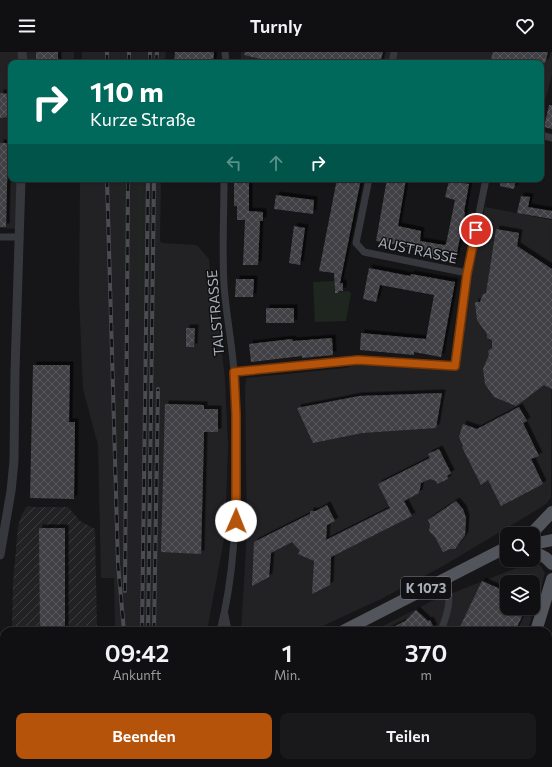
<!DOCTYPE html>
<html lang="de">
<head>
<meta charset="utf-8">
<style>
  :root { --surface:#101012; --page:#19191b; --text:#f1f3f6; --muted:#9c9d9f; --line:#303032; --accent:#b45309 }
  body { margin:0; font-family:Commissioner,sans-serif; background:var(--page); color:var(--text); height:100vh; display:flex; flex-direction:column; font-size:15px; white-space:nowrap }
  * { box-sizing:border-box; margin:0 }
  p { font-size:13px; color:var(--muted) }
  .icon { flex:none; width:22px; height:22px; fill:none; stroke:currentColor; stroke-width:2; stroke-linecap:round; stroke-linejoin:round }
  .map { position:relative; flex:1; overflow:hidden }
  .sheet { position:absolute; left:0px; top:575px; width:552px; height:140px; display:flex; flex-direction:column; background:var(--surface); border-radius:12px 12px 0 0; box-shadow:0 1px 3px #0004,0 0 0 1px var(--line) }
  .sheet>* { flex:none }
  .hud { position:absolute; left:8px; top:8px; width:536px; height:122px; border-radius:8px; box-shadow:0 1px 3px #0004,0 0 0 1px var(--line); background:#00695c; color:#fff; overflow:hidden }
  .tools { position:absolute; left:500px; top:475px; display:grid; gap:8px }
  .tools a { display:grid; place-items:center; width:40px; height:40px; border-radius:8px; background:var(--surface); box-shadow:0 1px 3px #0004,0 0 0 1px var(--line); font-size:20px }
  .pin { position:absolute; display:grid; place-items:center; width:34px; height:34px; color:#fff; margin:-17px; border:2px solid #fff; border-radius:50%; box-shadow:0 1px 4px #0007 }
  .me { position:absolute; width:44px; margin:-22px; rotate:1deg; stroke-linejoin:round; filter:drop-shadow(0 0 3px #0008) }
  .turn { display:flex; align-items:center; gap:14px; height:84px; padding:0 16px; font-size:18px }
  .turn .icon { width:52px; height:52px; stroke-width:2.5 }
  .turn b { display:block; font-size:28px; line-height:34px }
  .lanes { display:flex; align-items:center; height:38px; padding:0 16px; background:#0003; justify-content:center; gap:20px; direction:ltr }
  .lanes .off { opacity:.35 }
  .eta { display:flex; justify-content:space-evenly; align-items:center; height:68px; text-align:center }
  .eta b { font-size:24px; font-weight:600; line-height:28px }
  .primary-button { display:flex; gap:8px; margin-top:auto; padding:8px 16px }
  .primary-button a { flex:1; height:46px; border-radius:8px; background:var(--accent); color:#fff; font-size:16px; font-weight:600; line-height:46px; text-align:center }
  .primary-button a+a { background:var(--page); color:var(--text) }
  header { display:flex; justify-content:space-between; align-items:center; height:52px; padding:0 16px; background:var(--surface); font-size:18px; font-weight:600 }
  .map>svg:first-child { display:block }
  .built { fill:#222225; fill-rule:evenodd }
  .industrial { fill:url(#industrial-furrows) }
  .green { fill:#1e261f }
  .building { fill:url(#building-cross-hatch); filter:url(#shadow) }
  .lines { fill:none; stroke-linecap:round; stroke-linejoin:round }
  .minor { stroke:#37383d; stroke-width:7 }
  .tertiary { stroke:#37383d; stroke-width:9 }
  .primary { stroke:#53555c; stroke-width:12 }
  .rail-casing { stroke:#4a4c52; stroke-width:4 }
  .rail { stroke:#111113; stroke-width:2.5; stroke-dasharray:8; stroke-linecap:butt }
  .route-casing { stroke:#753606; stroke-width:10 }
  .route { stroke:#b45309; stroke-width:7 }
  .labels { text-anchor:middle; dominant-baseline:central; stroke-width:3; stroke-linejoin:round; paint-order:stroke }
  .shield { fill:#111113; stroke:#7b7e86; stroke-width:1 }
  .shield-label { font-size:13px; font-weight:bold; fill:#a8adb8 }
  .street-label { font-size:14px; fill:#a8adb8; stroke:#111113 }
</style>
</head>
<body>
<header><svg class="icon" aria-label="menu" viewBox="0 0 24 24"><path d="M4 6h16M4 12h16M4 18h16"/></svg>Turnly<svg class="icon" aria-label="heart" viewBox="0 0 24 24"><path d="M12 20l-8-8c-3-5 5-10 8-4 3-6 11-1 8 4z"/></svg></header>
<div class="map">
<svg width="552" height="715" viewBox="0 0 552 715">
  <defs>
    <pattern id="industrial-furrows" width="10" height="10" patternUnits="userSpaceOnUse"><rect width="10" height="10" fill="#222225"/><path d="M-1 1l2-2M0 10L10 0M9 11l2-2" fill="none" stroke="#3f3f43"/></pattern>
    <pattern id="building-cross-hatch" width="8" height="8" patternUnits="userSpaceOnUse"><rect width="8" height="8" fill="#404145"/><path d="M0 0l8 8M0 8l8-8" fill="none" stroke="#595a5e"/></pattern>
    <filter id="shadow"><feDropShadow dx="3.5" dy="-3.5" stdDeviation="0" flood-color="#0009"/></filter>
  </defs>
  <rect width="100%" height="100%" fill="#161618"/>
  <path class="built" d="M0,0H74V11H11V127H21L18,177L0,176Z
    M82,0H166L165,8H163V11H82Z
    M241,0H552V23L541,63V11H241Z
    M80,127H161L160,189L162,191L197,193L209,207L212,236L215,237L225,327L228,394L225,482L207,579H115L114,526H101L98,393L83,337L79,244Z
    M485,155L552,168L551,446L546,452L535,459L443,514L381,547L312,579H241L247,479L245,336L246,326L346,316L357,312L457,317L470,222Z
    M535,510L541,514L545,521L540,542L527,579H373L432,549L529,511ZM507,530H533V556H507Z
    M552,584V712L548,711V593Z
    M4,698V711H473L471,715H0V699Z"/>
  <path class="industrial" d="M27,454L33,455H68L80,469L95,477L97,579H12L13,530L18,475L21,464Z"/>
  <path class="green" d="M121,127H125L124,221H123Z
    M138,127H142L141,268L140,267L137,207Z
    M334,229V240L349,239L351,242L346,269L315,270L313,230Z"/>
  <path class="building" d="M36,0H58V11H36Z
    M175,0H214L213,11H174Z
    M245,0H383L380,11H279L244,3Z
    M493,0H548L545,11H490Z
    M0,41L9,42L8,65L0,66Z
    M549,53H552V77L544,75Z
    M0,91H8L6,175H0Z
    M234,127H249V159L263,160V169H260L258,213H243L245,168H237V154H234Z
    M337,127H361L340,231H343V239H339L338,241H335L334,221L319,219Z
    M387,127H406L398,174L421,179L420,189L444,193L446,192L455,148L445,145L449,129L469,132L464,160L465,161L455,210L424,204L425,198L376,189Z
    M501,127H516L514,137L500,134Z
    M276,143L314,148L313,162L274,157Z
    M521,144L530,145L528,155L552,159V167L517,161Z
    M294,174L305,176L300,213L289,211Z
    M496,177L519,181L517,194L552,217V337L544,333L516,354L494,345L485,332L483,317L489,303L488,299L492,296V288L487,286V282L477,268L475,250H480L483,242L486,241Z
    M369,216L410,224L411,222L455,230L441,305L414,300V303L360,298L361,281L426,287L434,243L380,233L376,250L363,247Z
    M236,227H254L253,245H235Z
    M266,256H294V271H266Z
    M186,276H195L194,295H186Z
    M332,286L333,303L302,306V304L251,310L249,292L292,287L293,289Z
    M33,313H70L69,370H75L74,447L30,446Z
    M442,341L436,376L362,381L313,391L297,356L359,344Z
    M165,352L204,353V357H218V380H204L201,502L161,500Z
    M519,355L527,369L523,371L539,404L531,407L543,432L501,454L488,428L481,433L462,395L463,394L459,385L463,372L477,377Z
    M439,397L451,421L447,424L448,427L437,432L436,429L430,427L421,431L419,441L404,449L412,464L331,505L330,533L312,542L314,509L298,502L300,499L292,490L271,501L269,525L252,534L254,490L310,462V459H316L327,453L335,469L327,473L326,488L390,456L378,432L430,406L428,402Z
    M456,449L463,457L466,466L465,483L455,497H450L443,500L435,485L429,479L430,473L428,468Z
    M39,476H65V579H40Z
    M482,529L507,540V556H526L515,579H458Z
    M416,558L428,569L430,568L434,576L428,579H385L405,569Z"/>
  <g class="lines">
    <path class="minor" d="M225,0L226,11
      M392,11L394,0
      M541,83L552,86
      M369,127L356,191L364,200L467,221
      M0,185H20
      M234,320L358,308L455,314L467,221L486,127
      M225,563L228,579
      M220,579C234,525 236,469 236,414C236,383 236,351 234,320C232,291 226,262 224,233C222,198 224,162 224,127
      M332,579L335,578H345
      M441,579C446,565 453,547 446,533
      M422,711L431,715
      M188,715L189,711
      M380,715L382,711"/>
    <path class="tertiary" d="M22,0L23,11
      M0,503L11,439L14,409L15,319L21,127
      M0,632L4,648"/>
    <path class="primary" d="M533,480L552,460
      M533,492L552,488
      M533,499L546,506L552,512
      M343,579L507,495
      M536,579L552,527
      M0,688H4
      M0,698H4
      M483,715L485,711"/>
    <g class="rail-casing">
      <path id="rail" d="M107,11V0
        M129,11V0
        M150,11V0
        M156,11L157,0
        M107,127L118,512L124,579
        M125,539L128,127
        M142,579L148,127
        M148,579L154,127
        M154,579L158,337
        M130,711V715
        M139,715V711
        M152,715V711"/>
    </g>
    <use href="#rail" class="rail"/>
  </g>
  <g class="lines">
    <g class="route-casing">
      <path id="route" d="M236,469V363L234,320L358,308L455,314L467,222L476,178"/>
    </g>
    <use href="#route" class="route"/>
  </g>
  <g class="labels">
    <rect class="shield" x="401" y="525" width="50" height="22" rx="3"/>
    <g class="shield-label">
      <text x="426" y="536">K 1073</text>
    </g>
    <g class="street-label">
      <text transform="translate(418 198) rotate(12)">AUSTRASSE</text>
      <text transform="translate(215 261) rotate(-95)">TALSTRASSE</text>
    </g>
  </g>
</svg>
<div class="tools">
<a><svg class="icon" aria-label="search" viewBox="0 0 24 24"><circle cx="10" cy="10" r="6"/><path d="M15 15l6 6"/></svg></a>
<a><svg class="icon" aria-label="layers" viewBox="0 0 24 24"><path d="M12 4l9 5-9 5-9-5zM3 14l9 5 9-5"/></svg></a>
</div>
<div class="pin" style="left:476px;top:178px;background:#d93025"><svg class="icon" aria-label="arrive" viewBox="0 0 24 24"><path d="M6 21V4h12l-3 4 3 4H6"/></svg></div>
<svg class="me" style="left:236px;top:469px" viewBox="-20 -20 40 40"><circle r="19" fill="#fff"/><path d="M0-13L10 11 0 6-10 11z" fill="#b45309"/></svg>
<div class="hud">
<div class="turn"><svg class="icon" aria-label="right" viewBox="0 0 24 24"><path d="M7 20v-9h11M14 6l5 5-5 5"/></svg><div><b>110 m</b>Kurze Straße</div></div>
<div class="lanes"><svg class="icon off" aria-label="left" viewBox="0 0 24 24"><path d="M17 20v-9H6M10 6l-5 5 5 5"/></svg><svg class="icon off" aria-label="ahead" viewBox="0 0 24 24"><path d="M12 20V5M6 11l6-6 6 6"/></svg><svg class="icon" aria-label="right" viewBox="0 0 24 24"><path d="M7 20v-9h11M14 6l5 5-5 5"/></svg></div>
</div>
<section class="sheet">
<div class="eta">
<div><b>09:42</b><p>Ankunft</p></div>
<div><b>1</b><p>Min.</p></div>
<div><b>370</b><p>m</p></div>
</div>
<div class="primary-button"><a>Beenden</a><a>Teilen</a></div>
</section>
</div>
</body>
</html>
